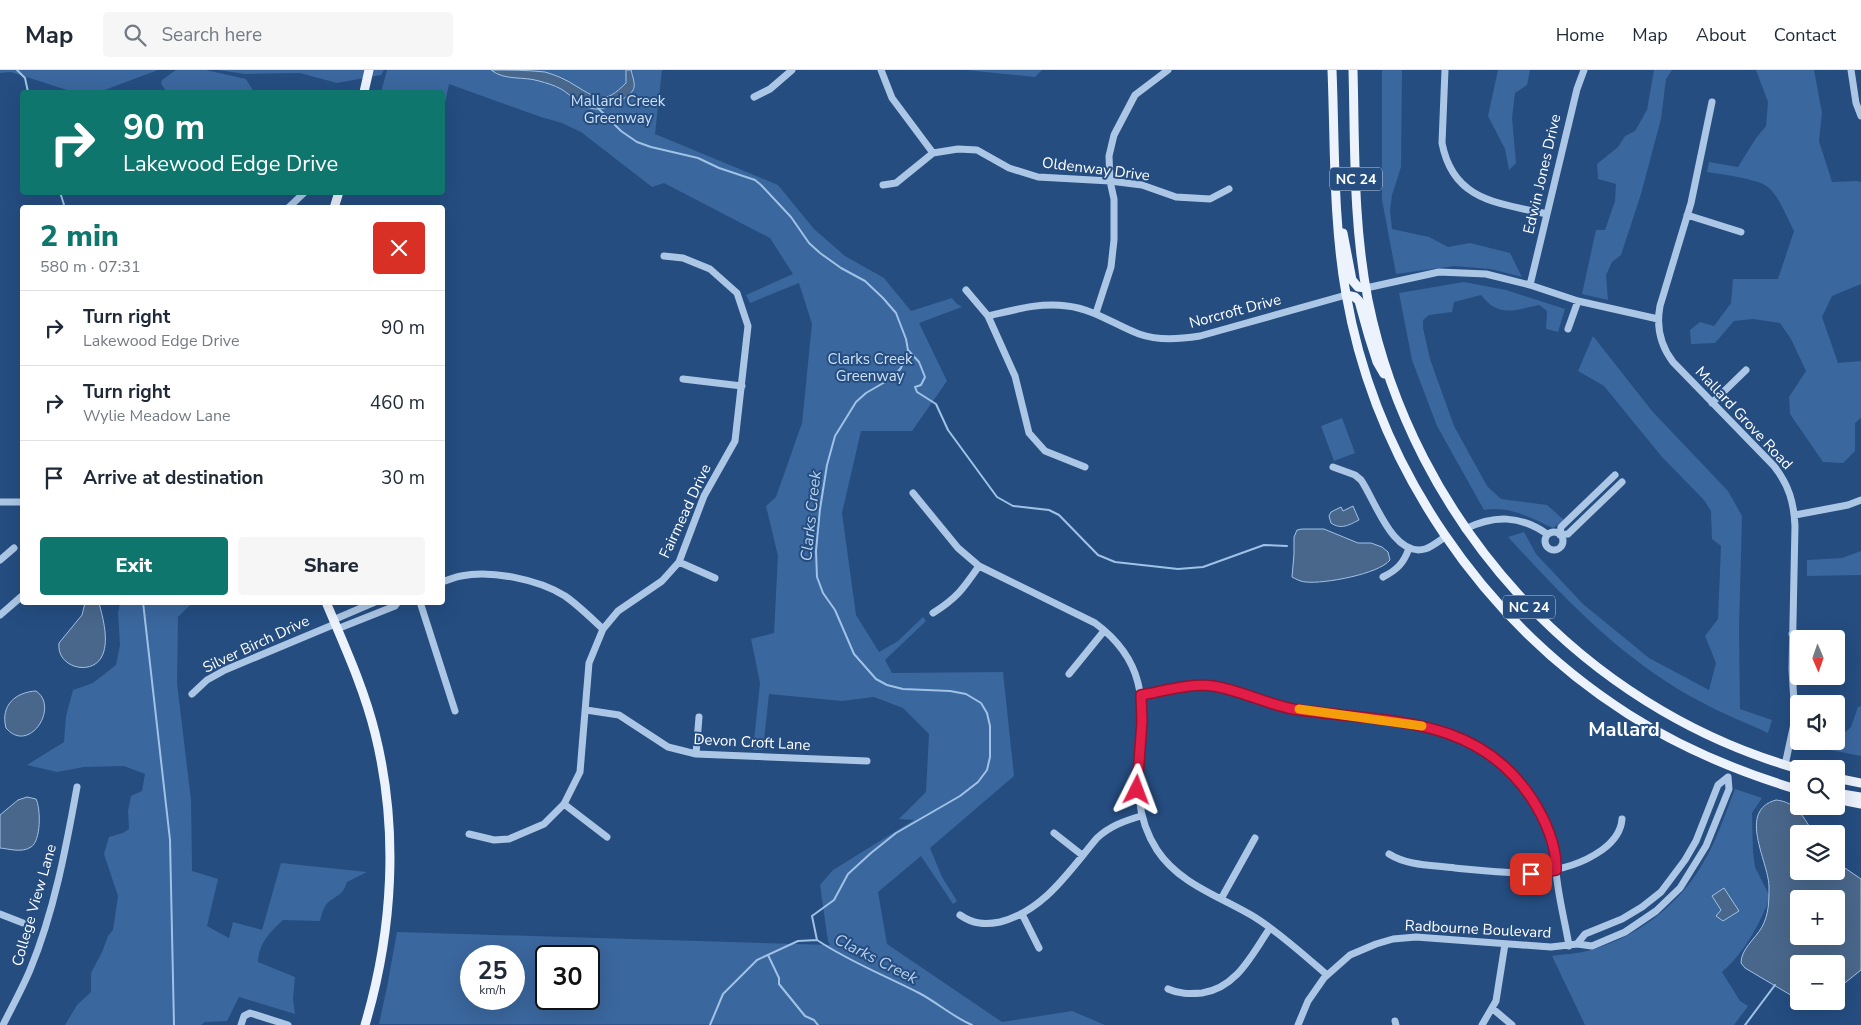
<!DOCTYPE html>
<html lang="en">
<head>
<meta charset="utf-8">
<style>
  :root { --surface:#fff; --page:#f6f6f7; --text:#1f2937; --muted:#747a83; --line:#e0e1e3; --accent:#0f766e }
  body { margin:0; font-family:"Nunito Sans",sans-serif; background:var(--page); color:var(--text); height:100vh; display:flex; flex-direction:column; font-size:19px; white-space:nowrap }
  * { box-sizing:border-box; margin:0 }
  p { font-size:16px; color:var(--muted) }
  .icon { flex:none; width:28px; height:28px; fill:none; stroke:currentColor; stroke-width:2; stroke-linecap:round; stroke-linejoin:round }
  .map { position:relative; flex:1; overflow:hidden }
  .details { position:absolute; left:20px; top:135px; width:425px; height:400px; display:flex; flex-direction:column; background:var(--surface); border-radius:5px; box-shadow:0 5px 20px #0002 }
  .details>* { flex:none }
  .hud { position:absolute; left:20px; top:20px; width:425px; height:105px; border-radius:5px; box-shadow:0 5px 20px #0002; background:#0f766e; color:#fff; overflow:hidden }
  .needle { width:32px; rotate:178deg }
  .fabs { position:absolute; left:1790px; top:560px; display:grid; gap:10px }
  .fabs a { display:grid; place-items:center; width:55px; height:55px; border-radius:5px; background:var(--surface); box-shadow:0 5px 20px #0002; font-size:25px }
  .speed { position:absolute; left:460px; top:875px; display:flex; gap:10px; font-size:25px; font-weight:700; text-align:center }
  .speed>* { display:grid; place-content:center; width:65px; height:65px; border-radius:50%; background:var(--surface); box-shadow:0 5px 20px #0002; line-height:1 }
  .speed small { font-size:12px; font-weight:400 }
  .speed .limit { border:2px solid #111; border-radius:8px; background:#fff; color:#111 }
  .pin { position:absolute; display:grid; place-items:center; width:42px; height:42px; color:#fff; margin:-21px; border-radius:10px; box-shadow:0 2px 8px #0006 }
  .me { position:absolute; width:55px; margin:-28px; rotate:3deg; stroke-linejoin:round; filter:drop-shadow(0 0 4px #0008) }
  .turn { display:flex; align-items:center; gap:18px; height:105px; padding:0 20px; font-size:22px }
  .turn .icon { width:65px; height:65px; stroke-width:2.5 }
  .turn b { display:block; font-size:35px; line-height:42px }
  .round { display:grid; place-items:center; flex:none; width:52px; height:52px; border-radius:5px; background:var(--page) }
  .head { display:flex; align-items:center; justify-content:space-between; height:85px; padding:0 20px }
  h1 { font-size:30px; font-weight:800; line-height:38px; color:var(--accent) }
  .button { display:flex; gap:10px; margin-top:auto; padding:10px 20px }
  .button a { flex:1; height:58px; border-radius:5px; background:var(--accent); color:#fff; font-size:20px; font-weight:800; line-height:58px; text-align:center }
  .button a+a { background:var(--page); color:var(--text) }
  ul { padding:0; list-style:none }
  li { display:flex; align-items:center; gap:15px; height:75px; padding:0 20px; border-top:1px solid var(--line) }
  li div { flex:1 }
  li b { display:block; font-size:19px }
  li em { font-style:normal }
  header { display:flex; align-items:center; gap:30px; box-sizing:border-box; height:70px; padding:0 25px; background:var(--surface); border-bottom:1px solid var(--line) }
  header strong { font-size:24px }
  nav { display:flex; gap:28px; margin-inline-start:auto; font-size:18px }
  .search { width:350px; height:45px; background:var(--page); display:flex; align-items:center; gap:12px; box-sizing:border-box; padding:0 18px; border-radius:5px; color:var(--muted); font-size:19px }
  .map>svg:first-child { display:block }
  .green { fill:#3a679e; fill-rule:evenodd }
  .water { fill:#49678b; stroke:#a0c2e7; fill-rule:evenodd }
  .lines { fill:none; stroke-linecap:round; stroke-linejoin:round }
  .stream { stroke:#a0c2e7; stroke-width:2 }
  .minor { stroke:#acc7e6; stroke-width:7 }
  .major { stroke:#edf3fd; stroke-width:9 }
  .route-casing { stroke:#92132f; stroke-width:12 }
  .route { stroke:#e11d48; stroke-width:9 }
  .slow { stroke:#f59e0b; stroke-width:9 }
  .labels { text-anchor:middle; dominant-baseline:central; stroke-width:4; stroke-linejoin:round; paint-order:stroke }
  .shield { fill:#254d80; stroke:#becad9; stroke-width:1 }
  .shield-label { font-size:14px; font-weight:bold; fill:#fff }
  .park-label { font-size:15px; fill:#cfe1f5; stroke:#254d80 }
  .street-label { font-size:15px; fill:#fff; stroke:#254d80 }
  .water-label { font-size:16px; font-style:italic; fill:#b7d1ee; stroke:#254d80 }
  .district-label { font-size:20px; font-weight:bold; fill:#fff; stroke:#254d80 }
</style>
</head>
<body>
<header>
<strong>Map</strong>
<div class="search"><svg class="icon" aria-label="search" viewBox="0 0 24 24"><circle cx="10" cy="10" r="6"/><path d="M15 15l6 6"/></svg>Search here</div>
<nav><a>Home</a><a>Map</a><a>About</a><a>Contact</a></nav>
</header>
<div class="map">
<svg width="1861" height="955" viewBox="0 0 1861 955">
  <rect width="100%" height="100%" fill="#254d80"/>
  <path class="green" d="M0,0H158L102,21L81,22L67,20L11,2L0,3Z
    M176,0H206L246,9L254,22H167L161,14L162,10Z
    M218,0H384L381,5L337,13L300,3L245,4Z
    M387,0H662L655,64L778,115L814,159L845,186L884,208L911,241L952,228L956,233L962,237L919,253L947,311L912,361H861L842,443L856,545L879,582L898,571L923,547L926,551L885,590L892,603L1003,602L1014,706L930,778L942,807L957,831L953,834L921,786L878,822L887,874L1002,952L1072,941L1105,955L379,954L387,917L397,862L830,875L828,871L820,815L833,800L914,750L899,749L926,722L929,664L903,638L874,627L842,631L769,624L763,680H753L760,613L751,569L774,563L778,486L766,436L776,427L802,353L812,254L799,213L750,233L746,225L793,204L770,168L664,113L652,117L581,62L562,53L541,47L449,14L443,42L442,22H381ZM471,886H514V929H471ZM546,886H589V929H546Z
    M965,0H1042L1035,7Z
    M1382,0H1402L1401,97L1392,125L1390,140L1392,159L1429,167L1448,177L1470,173L1510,183L1522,207L1491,199L1454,196L1396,204L1382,130Z
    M1498,0H1530L1527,15L1515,23L1512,48L1516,93L1509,100L1505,79L1488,46Z
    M1654,0H1672L1666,9L1661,49L1641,124L1621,185L1612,192L1606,205L1608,230L1582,224L1596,160H1605L1615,131L1616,114L1598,109L1597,94L1618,77L1625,66L1635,61L1647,40Z
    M1756,0H1814L1822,43L1819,71L1832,112L1857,111L1861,112V214L1832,226L1822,247L1838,293L1861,291V348L1855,353V381L1843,393L1823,392L1790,344L1789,327L1806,301L1791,269L1780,253L1753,249L1734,251L1715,273L1691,274L1690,260L1700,252L1714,256L1731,233L1733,209H1778L1794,161C1788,149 1778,125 1768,117C1759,109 1720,104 1707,102L1709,92L1738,97L1756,68L1766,56L1768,32Z
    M1464,212L1506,220L1565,239L1558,262L1546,259L1547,241L1539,235C1514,240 1499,248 1481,225L1454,232L1452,242L1429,245L1423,250V258L1430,289L1454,356L1487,416L1501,429L1547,435L1564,450L1553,458C1531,448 1509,435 1484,440L1437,356L1412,290L1399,223Z
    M1593,266L1652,341L1728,421L1742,446L1739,559L1740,639L1772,650L1768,663C1747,653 1725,645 1705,634C1626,594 1567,531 1508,467L1524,462L1536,484L1583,534L1649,588L1709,620L1716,593L1705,566L1718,549L1721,476L1712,469L1711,441L1704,430L1662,387L1604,316L1578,301Z
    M1342,348L1355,383L1334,391L1321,356Z
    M1861,481V505L1807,506V490L1842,488Z
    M120,533H192L178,547L177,613L191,730L192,801L218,809L207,856L229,868L233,852L262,860L281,793L367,802L347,812C342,828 334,825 326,835C323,839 321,846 320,851L283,850C270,862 259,873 258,892L295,907L293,929L295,944L239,927L227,951L205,952L201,955H65L77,935L91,922V903L102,882L108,866L113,860L118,826L104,784L109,767L123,763L129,759L128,741L131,726L142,721L145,704L124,696L84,697L57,702L27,695L64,672L66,646L73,620L93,613L116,595L120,575L118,543Z
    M1861,636V686L1815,677L1822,671H1836L1851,657L1858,637Z
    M1735,719L1762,728L1752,743L1753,782L1755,797L1770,827C1760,854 1744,883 1722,902L1740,931L1748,936L1734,955H1585L1552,886C1564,884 1576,884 1587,881C1634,869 1679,836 1703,793C1717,770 1725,744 1735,719Z"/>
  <path class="water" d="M491,0C508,0 528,0 545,2C556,5 567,10 576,16C599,30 605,34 626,13V0H631C635,16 638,19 623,29C615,34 604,40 594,39C582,37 571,25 561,19C554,15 546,13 539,11C523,6 505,11 491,0Z
    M1353,436L1359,450C1349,455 1341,460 1331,453L1329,446L1331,442L1341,437L1343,441Z
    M1302,459H1324L1358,473H1371L1382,477L1388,482L1390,490C1379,504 1324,514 1306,512C1301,512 1296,509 1292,507L1294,484V467L1297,460Z
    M85,533H99C103,548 110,573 101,588C90,606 56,597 59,573L82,545Z
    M36,621C60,637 29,685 6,658C0,635 16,622 36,621Z
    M27,727L36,729C41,739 41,771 31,777C22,783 10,779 0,778V745L18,730Z
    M1776,730C1797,732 1804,748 1814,764H1799V801H1836V792L1861,809V900L1836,920V894H1799V930L1745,898L1741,893C1741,879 1755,869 1762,857C1769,844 1769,831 1769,816C1768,790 1737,741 1776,730ZM1799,829H1836V866H1799Z
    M1724,818L1739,841L1723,851L1716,846L1721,840L1712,826Z"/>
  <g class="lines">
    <path class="stream" d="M17,0L25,8L28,22
      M597,37L621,61L637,72L651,77L698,88L719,98L755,110L761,115L791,147L809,173L820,183L841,198L865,211L883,228L896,243L906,269L908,280L901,298L892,308L866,323L856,332L835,366L827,395L820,439L816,481L817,507L823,523L835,540L854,584L876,609L887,615L903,619L950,621L966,624L981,633L987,643L990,656V687L987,700L978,712L960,726L896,763L871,783L848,804L834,830L812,846L817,870C850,892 884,905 919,923C938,933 953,947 972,955
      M60,122L65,138
      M908,280L919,292L925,307L921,315L915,317L917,322L936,334L948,360L997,427L1013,436L1049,440L1059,445L1098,485L1115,492L1178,499L1203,497L1264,475L1287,476
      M143,532L170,770L174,955
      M768,885L779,908V914L805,946L814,950L818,955
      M710,955L723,924L757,890L798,871L817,870
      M1745,955L1775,915"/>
    <path class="minor" d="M881,0L892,28L933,83
      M1445,0L1442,73C1453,131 1498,133 1547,144
      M1851,0L1856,33L1861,46
      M754,27L770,19L792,0
      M1712,32L1691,133L1660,236C1656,257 1660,275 1673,292L1774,396C1789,415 1794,433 1795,456L1792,599L1795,649L1785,695
      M883,115L896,113L933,83L958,79L977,80L1009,98L1038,107L1110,111L1142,115L1176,127L1210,129L1229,119
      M288,138L305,122
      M1687,145L1741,162
      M1530,215L1577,19L1584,0
      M1366,218L1439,202L1486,204L1530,215L1578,231L1658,249
      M966,220L988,246L1015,306L1029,363L1045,381L1085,397
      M1096,243L1111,197L1114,170V129L1110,111L1109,86L1114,65L1135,25L1168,0
      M988,246C1014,240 1040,232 1067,236C1094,239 1115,255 1139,264C1159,271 1180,269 1200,266L1346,225
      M1568,259L1578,231
      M683,309L742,316
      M1712,333L1746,300
      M1333,397L1355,405L1361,410C1375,430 1393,488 1425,479C1432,477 1439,471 1445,467
      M1615,405L1561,457L1560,465L1568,464L1622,412
      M913,423L958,478L979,496L1095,553C1186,620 1106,701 1157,780C1180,815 1222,827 1256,848C1281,864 1304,885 1327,905
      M0,432H22
      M1795,445L1848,435L1861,430
      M1465,459C1494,445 1520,445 1547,464
      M1545 471a9 9 0 1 1 18 0a9 9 0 1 1-18 0Z
      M0,490L14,478
      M679,492L715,508
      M1383,507C1397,500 1404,493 1409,478
      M442,512C448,510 455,507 461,506C491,500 538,509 565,526C578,535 591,548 603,559
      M420,532L455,641
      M933,543C957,528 963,519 979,496
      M0,545L22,526
      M333,550L375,532
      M337,559L395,536L398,532
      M1792,564L1834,565
      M1069,604L1104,561
      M192,624L207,610L225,600L335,554
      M1141,625L1196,616H1215L1292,638L1420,655C1485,669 1533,709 1552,774C1554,783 1555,792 1556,801C1558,826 1565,851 1569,876
      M586,640L619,645L668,677L696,684L867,691
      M696,684L699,647
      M564,734L607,767
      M1054,763L1082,785
      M469,764L494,770L509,769L544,754L564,734L580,702L589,593L603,559L618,541L662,511L679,492L704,426L735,371L748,256L737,223L710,199L683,188L664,186
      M1389,784C1408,796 1433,795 1455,798C1505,803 1558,811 1602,780C1613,772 1621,763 1622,749
      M1221,829L1255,768
      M0,844L23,853
      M1022,844L1039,878
      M960,845C973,854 985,855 1000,852C1044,841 1069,801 1097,768C1110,756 1124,751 1141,746
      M1168,919C1179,924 1189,924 1202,923C1237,918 1252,884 1270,858
      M1493,939L1512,955
      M1395,951L1396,955
      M3,955C12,937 22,919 30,900C54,842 66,778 77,717
      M241,955L244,946L250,943L288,955
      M1298,955L1308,931L1324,908L1350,885L1376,874L1393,869L1416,867L1551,877L1577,874L1592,876L1625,862L1656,841L1680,818L1706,776L1729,719L1728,707L1718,715L1696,771L1685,790L1661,822L1642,837L1622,849L1585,864L1577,874
      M1482,955L1496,931L1505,874"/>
    <path class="major" d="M1332,0C1335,75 1333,151 1346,224C1376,396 1483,551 1628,644C1681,678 1739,702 1799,720
      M1353,0C1355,77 1353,154 1368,230C1413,451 1581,638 1799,699
      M364,22L369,0
      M334,138L339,122
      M1343,163L1352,210L1358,217L1366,218
      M1346,225L1355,227L1359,231L1369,267L1377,292L1384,304
      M326,532C344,575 364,618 375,663C399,759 393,861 365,955
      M1836,708L1861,713
      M1836,723L1861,727
      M1836,729L1861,734"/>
  </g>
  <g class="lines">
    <g class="route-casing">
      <path id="route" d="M1137,720L1142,651L1141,625C1164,621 1190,613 1213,616C1240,620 1266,634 1293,639C1383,653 1476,643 1532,729C1545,749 1557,776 1556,800L1531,804"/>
    </g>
    <use href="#route" class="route"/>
    <path class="slow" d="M1299,639L1422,656"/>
  </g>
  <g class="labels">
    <g class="shield">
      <rect x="1330" y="97.5" width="52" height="23" rx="4"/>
      <rect x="1503" y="525.5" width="52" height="23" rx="4"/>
    </g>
    <g class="shield-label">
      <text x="1356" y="109">NC 24</text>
      <text x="1529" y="537">NC 24</text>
    </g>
    <g class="park-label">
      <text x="618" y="31">Mallard Creek<tspan x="618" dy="17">Greenway</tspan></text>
      <text x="870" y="289">Clarks Creek<tspan x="870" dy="17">Greenway</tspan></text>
    </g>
    <g class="street-label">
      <text transform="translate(1096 99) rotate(7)">Oldenway Drive</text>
      <text transform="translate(1542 104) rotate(-77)">Edwin Jones Drive</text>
      <text transform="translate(1235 241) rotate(-15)">Norcroft Drive</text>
      <text transform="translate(1744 348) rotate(47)">Mallard Grove Road</text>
      <text transform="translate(685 441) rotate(-65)">Fairmead Drive</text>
      <text transform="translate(256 574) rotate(-25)">Silver Birch Drive</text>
      <text transform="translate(752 672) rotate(3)">Devon Croft Lane</text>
      <text transform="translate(34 835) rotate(-74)">College View Lane</text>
      <text transform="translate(1478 859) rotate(3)">Radbourne Boulevard</text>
    </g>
    <g class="water-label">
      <text transform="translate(811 446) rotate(-84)">Clarks Creek</text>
      <text transform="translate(876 889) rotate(27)">Clarks Creek</text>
    </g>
    <g class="district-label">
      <text x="1624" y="659">Mallard</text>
    </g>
  </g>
</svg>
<div class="fabs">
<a><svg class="needle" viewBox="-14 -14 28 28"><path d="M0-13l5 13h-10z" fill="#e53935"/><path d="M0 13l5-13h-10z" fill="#747a83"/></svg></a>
<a><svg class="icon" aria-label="sound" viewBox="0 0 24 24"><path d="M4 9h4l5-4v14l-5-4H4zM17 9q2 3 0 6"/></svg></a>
<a><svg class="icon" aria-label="search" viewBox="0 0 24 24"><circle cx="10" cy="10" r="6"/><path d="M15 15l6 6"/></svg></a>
<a><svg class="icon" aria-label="layers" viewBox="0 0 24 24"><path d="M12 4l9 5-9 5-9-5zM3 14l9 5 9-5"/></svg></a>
<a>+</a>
<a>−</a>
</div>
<div class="speed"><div>25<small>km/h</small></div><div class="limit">30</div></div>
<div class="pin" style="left:1531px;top:804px;background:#d93025"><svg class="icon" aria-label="arrive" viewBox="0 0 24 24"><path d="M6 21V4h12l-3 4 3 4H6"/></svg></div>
<svg class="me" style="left:1137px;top:720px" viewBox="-20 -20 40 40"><path d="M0-17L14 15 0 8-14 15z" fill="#e11d48" stroke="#fff" stroke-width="4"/></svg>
<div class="hud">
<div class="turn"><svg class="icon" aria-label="right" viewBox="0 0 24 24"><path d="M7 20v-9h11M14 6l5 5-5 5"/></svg><div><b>90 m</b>Lakewood Edge Drive</div></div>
</div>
<section class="details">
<div class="head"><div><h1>2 min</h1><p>580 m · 07:31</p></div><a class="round" style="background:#d93025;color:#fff"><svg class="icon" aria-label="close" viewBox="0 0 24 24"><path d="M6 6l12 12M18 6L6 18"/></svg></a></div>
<ul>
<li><svg class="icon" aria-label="right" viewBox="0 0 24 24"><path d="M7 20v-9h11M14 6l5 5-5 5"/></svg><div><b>Turn right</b><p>Lakewood Edge Drive</p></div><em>90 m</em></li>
<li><svg class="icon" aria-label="right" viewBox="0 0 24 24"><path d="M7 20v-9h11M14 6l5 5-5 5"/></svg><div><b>Turn right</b><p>Wylie Meadow Lane</p></div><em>460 m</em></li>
<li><svg class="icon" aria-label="arrive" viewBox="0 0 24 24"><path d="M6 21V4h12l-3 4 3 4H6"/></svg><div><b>Arrive at destination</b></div><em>30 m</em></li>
</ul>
<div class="button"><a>Exit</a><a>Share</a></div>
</section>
</div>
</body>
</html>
